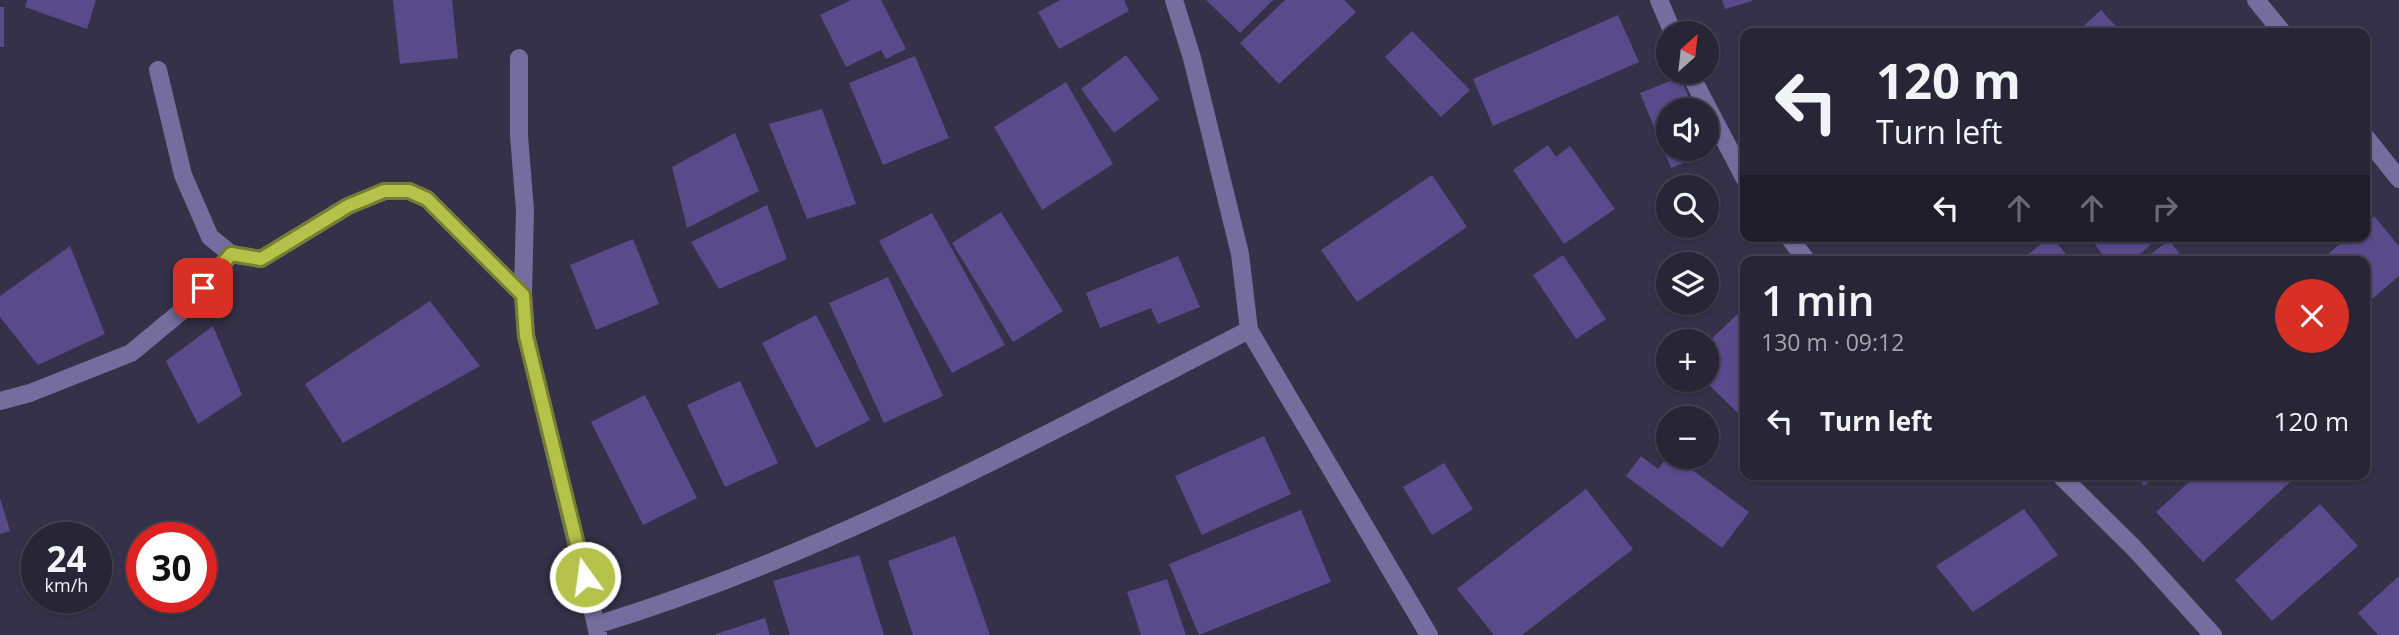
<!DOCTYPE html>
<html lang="en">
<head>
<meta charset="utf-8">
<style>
  :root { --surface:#282536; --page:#302d3e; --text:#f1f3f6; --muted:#a5a5ad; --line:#444251 }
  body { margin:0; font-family:"Open Sans",sans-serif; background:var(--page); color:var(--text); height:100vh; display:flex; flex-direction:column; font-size:26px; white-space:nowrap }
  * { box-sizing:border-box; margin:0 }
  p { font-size:23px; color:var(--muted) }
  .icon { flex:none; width:38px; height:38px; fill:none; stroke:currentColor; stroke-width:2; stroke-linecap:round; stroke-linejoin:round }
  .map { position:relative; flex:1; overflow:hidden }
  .drawer { position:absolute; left:1740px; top:256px; width:630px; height:224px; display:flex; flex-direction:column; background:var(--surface); border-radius:14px; box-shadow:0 2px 5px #0004,0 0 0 2px var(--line) }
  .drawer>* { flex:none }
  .top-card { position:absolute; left:1740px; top:28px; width:630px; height:214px; border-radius:14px; box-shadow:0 2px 5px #0004,0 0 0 2px var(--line); background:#282536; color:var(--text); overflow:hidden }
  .needle { width:46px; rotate:27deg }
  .controls { position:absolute; left:1656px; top:21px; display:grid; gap:14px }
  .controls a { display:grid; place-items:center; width:63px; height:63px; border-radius:50%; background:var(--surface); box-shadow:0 2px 5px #0004,0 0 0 2px var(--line); font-size:35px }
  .speed { position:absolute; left:21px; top:522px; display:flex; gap:14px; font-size:35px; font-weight:700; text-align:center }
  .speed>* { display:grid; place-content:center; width:91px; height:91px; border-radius:50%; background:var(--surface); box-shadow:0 2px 5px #0004,0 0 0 2px var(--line); line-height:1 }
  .speed small { font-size:18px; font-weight:400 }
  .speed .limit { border:10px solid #d22; background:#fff; color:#111 }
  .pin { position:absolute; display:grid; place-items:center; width:60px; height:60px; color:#fff; margin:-30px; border-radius:14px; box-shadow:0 4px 10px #0006 }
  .me { position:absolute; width:77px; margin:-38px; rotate:346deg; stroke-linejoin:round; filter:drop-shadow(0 0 5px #0008) }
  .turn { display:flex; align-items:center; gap:24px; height:147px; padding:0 21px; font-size:32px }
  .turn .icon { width:91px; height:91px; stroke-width:2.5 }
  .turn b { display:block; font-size:49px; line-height:60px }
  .lanes { display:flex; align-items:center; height:66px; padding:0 21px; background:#0003; justify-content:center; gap:35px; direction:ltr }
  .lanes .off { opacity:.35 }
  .round { display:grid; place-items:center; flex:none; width:74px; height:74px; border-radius:37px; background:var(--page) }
  .head { display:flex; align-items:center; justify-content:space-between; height:119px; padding:0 21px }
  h1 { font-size:42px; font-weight:600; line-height:52px }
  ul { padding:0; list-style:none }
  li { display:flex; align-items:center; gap:21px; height:91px; padding:0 21px }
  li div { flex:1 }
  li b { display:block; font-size:26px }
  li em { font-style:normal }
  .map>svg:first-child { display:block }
  .building { fill:#584a8b }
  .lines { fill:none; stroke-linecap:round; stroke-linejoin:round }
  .minor { stroke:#756d9d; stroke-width:18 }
  .route-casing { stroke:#767e30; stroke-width:18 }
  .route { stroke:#b5c24a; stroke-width:12 }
</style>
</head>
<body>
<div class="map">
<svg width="2399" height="635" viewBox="0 0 2399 635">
  <rect width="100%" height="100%" fill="#353148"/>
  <path class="building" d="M27,0H96L87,29L25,7Z
    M393,0H452L458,58L400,64Z
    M851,0H881L906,49L886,59L881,50L846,67L820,15Z
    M1060,0H1124L1129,11L1059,49L1038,12Z
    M1206,0H1273L1240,33Z
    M1285,0H1344L1356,12L1279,84L1240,43Z
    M1722,0H1752V1L1725,9Z
    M0,7H4V47H0Z
    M2101,10L2122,33H2076Z
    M1618,15L1639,62L1493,126L1473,79Z
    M1412,31L1470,90L1441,117L1385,57Z
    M1126,55L1159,99L1114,133L1081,89Z
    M915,56L949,138L883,165L849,83Z
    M1680,77L1694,110H1668V149H1706V140L1711,152L1671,168L1640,93Z
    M1066,82L1113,164L1042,210L994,127Z
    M822,109L856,204L807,219L769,124Z
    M735,133L759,191L687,228L672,167Z
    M1548,145L1556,157L1570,146L1615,209L1564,244L1513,170Z
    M1432,175L1467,227L1357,302L1321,250Z
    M767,205L787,259L719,289L691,242Z
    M1001,212L1063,311L1013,342L952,243Z
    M932,213L1005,345L952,373L879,241Z
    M2374,216L2399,246V276L2364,306V261H2320L2349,236H2364V224Z
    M2051,236L2072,261H2020Z
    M2089,236H2161L2132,261H2107Z
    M633,239L659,304L596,330L570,265Z
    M2169,240L2185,261H2142Z
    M70,246L105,334L38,365L0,317V296Z
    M1563,255L1606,319L1576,339L1533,275Z
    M1178,256L1200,307L1158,324L1151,308L1100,328L1086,293Z
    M888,277L943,396L884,423L829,303Z
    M430,301L480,366L343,443L305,384Z
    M1745,307V420L1704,380H1706V344Z
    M816,315L870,420L816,448L762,343Z
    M213,326L242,395L198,424L166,361Z
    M740,381L778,463L725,487L687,405Z
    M645,395L697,498L643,525L591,422Z
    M1264,436L1291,494L1202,535L1175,476Z
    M1641,456L1658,469L1667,457H1675L1749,512L1722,548L1626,476Z
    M1444,463L1473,509L1432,535L1403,487Z
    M2134,474H2158L2144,486Z
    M2198,474H2299L2203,562L2156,512Z
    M1586,489L1633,549L1522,635H1494L1457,589Z
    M0,498L10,531L0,534Z
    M2320,504L2358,546L2272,621L2235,580Z
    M2024,509L2058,555L1973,612L1936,566Z
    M1301,510L1331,582L1199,635L1169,564Z
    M955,536L990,635H913L888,561Z
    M859,555L884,635H790L773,581Z
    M2399,576V635H2378L2358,613Z
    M1167,579L1186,635H1141L1127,592Z
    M765,618L770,635H716V634Z"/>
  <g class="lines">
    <path class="minor" d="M1174,0L1192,58L1240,254L1249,330L1429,635
      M1659,0L1673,33
      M2256,0L2283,33
      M519,58V136L525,210L523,295L526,336L596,625
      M158,70L183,175L210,237L231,254L261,259L348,206L385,191H409L427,199L523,295
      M1689,72L1745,179
      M2364,135L2399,179
      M1788,236L1807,261
      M0,401L30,393L131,353L189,305L231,254
      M2059,474L2134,548L2213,635
      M598,635L596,625C825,555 1037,439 1249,330"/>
  </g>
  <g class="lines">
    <g class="route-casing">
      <path id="route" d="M203,288L231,254L261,259L348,206L384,191H409L427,199L523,295L526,336L585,577"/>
    </g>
    <use href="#route" class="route"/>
  </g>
</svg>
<div class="controls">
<a><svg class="needle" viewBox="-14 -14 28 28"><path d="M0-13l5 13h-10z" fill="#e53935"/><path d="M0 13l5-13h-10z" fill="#a5a5ad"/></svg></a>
<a><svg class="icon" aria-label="sound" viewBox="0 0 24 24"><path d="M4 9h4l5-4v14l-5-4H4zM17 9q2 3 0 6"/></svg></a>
<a><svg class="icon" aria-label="search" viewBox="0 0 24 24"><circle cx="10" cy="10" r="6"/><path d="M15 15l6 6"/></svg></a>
<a><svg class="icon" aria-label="layers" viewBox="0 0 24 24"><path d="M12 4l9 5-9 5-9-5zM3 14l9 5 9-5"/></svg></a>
<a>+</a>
<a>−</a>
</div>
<div class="speed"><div>24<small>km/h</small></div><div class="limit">30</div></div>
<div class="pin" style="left:203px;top:288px;background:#d93025"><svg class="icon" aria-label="arrive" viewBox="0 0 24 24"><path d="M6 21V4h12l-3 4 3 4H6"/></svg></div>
<svg class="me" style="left:585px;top:577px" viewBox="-20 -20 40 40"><circle r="17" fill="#b5c24a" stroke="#fff" stroke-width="3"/><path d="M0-11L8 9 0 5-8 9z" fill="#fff"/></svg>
<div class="top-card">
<div class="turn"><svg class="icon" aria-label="left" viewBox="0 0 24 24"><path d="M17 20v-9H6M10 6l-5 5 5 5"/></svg><div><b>120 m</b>Turn left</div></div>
<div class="lanes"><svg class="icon" aria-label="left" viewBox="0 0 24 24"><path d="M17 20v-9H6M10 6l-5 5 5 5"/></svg><svg class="icon off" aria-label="ahead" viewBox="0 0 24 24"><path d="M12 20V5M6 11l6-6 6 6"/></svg><svg class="icon off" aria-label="ahead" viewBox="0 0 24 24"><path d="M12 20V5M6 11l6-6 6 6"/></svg><svg class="icon off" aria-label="right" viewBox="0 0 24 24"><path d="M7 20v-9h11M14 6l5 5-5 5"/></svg></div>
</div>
<section class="drawer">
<div class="head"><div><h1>1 min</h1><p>130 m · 09:12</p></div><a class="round" style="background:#d93025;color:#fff"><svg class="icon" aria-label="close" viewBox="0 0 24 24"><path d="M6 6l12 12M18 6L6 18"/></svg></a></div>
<ul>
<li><svg class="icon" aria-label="left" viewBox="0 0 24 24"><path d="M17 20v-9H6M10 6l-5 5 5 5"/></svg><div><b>Turn left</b></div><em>120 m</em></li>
</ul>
</section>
</div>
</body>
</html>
